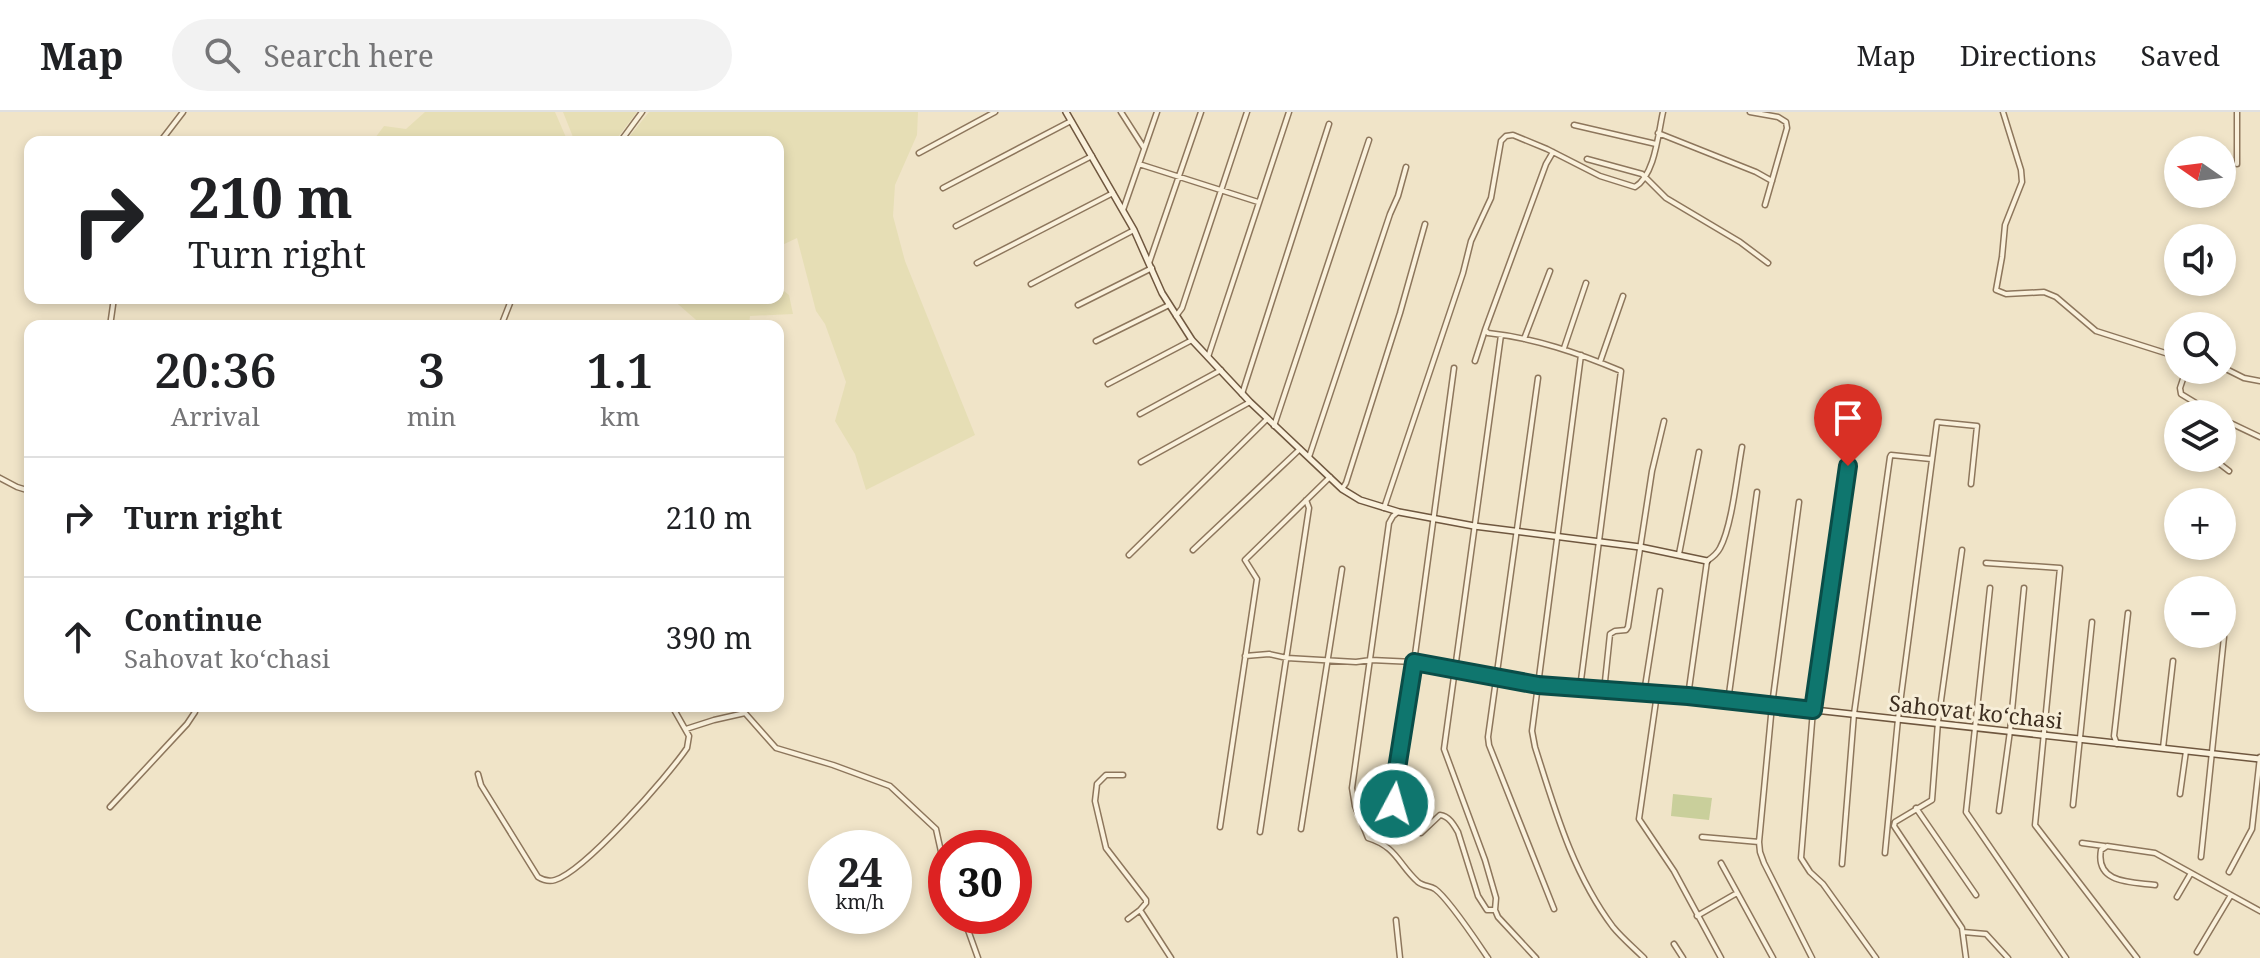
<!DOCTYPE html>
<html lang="en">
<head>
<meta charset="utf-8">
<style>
  :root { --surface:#fff; --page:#f2f2f2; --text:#202124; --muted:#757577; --line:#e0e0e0 }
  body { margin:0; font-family:"Noto Serif",serif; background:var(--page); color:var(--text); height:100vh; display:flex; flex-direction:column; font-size:30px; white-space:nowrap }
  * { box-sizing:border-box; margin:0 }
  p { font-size:26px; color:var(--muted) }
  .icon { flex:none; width:44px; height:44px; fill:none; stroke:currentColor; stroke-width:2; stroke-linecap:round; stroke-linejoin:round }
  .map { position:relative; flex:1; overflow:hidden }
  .panel { position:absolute; left:24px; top:208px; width:760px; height:392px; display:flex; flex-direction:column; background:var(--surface); border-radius:16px; box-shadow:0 4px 12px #0003 }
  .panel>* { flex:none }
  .guide { position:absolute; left:24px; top:24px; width:760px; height:168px; border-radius:16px; box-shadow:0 4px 12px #0003; background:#fff; color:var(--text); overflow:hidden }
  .needle { width:52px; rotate:284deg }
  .buttons { position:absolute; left:2164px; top:24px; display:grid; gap:16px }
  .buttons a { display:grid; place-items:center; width:72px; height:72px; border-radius:50%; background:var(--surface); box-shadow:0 4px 12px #0003; font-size:40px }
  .speed { position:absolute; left:808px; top:718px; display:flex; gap:16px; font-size:40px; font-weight:700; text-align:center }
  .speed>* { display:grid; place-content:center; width:104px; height:104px; border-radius:50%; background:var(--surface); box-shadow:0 4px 12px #0003; line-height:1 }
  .speed small { font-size:20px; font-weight:400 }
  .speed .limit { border:12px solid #d22; background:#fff; color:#111 }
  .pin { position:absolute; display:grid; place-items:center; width:68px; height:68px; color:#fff; margin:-82px -34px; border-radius:50% 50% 50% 0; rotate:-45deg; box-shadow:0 0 8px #0007 }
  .pin .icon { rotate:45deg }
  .me { position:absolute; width:88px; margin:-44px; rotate:6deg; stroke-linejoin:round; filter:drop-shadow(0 0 6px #0008) }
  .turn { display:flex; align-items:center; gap:28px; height:168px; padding:0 32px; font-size:36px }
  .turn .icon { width:104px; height:104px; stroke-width:2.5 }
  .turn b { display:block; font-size:56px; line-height:68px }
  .eta { display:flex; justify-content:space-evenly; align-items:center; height:136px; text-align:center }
  .eta b { font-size:48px; font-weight:600; line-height:56px }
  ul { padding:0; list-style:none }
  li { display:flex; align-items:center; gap:24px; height:120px; padding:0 32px; border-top:2px solid var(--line) }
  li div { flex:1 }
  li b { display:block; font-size:30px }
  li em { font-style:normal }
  header { display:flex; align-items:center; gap:48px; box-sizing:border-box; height:112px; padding:0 40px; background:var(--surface); border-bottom:2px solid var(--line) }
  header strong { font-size:38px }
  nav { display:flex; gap:44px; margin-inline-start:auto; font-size:28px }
  .search { width:560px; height:72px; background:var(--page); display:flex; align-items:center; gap:20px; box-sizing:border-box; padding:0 28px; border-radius:44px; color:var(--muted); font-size:30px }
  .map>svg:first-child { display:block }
  .farmland { fill:#e6deb5 }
  .green { fill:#c9cf9b }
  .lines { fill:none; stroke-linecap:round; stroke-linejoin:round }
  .street-casing { stroke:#8d765c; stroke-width:7 }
  .secondary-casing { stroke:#6f573f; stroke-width:8 }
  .street { stroke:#faf1dc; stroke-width:4 }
  .secondary { stroke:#faf1dc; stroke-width:5 }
  .route-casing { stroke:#0a4d48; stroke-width:20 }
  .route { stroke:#0f766e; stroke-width:14 }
  .labels { text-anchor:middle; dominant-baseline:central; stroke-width:6; stroke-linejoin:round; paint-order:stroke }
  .street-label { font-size:22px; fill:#3d2e20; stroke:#f7eed8 }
</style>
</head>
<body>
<header>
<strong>Map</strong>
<div class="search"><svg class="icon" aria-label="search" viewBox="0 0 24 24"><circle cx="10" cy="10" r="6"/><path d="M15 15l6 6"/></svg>Search here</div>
<nav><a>Map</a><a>Directions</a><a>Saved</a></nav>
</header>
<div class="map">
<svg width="2260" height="846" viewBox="0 0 2260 846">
  <rect width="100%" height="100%" fill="#f0e4c8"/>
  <path class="farmland" d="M425,0H555L568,30H372L384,14L406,17Z
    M563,0H637L614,30H575Z
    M649,0H918L917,23L895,73L893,104L905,149L975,323L866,378L855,342L835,309L846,270L825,212L816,199L797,126L778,135L783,149L781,155L778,153V30H625Z
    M778,174L789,183L793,202L750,204L749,214H703L671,186H778Z"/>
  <path class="green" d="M1673,682L1712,686L1709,708L1671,704Z"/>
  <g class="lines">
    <g class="street-casing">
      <path id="street" d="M1121,0L1144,36
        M1750,0L1778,5L1786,10L1787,16L1765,93
        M2003,0L2021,58L2022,70L2005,113L2002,145L1996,178L2006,182L2044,180L2056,185L2096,219L2178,245
        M1574,13L1656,32
        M1658,21L1756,60L1772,69
        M160,30L183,0
        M620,30L642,0
        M1553,40L1546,52L1485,218L1488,221C1535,226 1578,241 1621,259L1580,576
        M919,41L995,0
        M1587,47L1642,62L1666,86L1740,130L1768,151
        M1139,52L1258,90
        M2237,52V0
        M943,76L1071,9
        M1123,98L1157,0
        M956,114L1092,44
        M977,151L1113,81
        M1149,151L1201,0
        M1031,172L1134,118
        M1078,193L1152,156
        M1176,204L1182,196L1247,0
        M110,214L114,186
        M501,214L512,186
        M1501,223L1444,637L1485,748L1496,786L1495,798L1498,805L1536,846
        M1524,227L1550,159
        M1096,229L1169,193
        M1564,236L1586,171
        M1581,243L1532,619L1535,635C1555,698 1573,762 1613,815C1622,826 1634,836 1644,846
        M1208,245L1289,0
        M1475,249L1485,218
        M1600,250L1623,184
        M2222,255L2244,266L2260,269
        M1454,256L1414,550L1392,688L1419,720L1421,721L1440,703C1449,704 1454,713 1458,720L1478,784L1487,798H1495
        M2186,258L2180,276L2181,282L2214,302
        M1538,266L1488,625L1489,633L1554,797
        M1108,272L1192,228
        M1242,282L1329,12
        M1140,302L1221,258
        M2222,307L2260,325
        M1274,314L1369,28
        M1852,323L1813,598L1801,746L1810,760L1823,772L1876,846
        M1309,345L1390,102L1398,84L1406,55
        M2212,346L2229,359
        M1141,350L1250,290
        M0,366L17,375L30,379
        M1342,377L1346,371L1400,201L1425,112
        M1799,390L1772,593L1759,730L1760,740L1764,751L1812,846
        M1384,396L1463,161L1471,129L1491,86L1501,29L1506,24L1513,23L1547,37L1600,64L1635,75C1655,63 1658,22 1663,0
        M1398,400L1393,404L1389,411L1352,676L1355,694L1368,726C1397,735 1398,752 1418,770C1423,774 1430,774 1435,777C1449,787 1477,830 1488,846
        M1193,438L1300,337
        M1962,438L1938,610L1932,688L1895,710L1894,714L1962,816L1966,846
        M1679,442L1699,340
        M1129,443L1267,307
        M1986,451L2060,456L2035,713L2137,846
        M1990,476L1966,700L2066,846
        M1245,544L1269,542L1287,546L1356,550L1371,548L1414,550L1538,573L1621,580L1688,584L1707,449C1713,445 1717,442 1720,436C1732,414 1737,362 1742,335
        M1604,579L1610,522L1615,519L1626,518L1628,515L1652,359L1664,309
        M1644,581L1660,479
        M1657,582L1639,707L1674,759L1721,846
        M1728,589L1757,380
        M686,617L714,608L745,601L776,636L833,653L890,674L936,717L946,762
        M2117,632L2114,624L2128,501
        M2163,636L2173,549
        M478,662L481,673L538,765C543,768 549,770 555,768C585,759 668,664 687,636L689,624L672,594
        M1123,663H1106L1097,672L1095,689L1106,736L1146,788V791L1140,798L1171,846
        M2180,682L2186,639
        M2073,693L2092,510
        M110,695L187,612L195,600V594
        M1916,696L1976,783
        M1999,699L2010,619L2024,476
        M1220,715L1257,467L1245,448L1330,365
        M1301,717L1342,457
        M1260,720L1309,396L1306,388
        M1702,725L1759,730
        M2082,731L2104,734
        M1885,741L1898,607L1937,310L1977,314L1971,372
        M2201,745L2224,525
        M1721,751L1773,846
        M1842,752L1854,602L1890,345L1891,343L1931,347
        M2229,760L2252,717L2260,645
        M2155,773C2132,770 2095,772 2101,738L2107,734L2155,741L2231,783
        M2177,785L2191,761
        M963,804L978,846
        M1697,804L1737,781
        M1128,807L1140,798
        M1396,808L1400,846
        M1963,820L1986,822L2008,846
        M1674,832L1683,846
        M2197,840L2231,783L2260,799"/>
    </g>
    <g class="secondary-casing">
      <path id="secondary" d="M1066,0L1134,118L1162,181L1192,228L1250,290L1342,377L1360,388L1399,400L1474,414L1640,435L1707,449
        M1688,584L2260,647"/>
    </g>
    <use href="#street" class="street"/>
    <use href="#secondary" class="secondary"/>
  </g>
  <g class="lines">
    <g class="route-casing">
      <path id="route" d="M1394,692L1392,688L1414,550L1538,573L1688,584L1813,598L1848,354"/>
    </g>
    <use href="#route" class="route"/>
  </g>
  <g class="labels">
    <g class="street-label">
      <text transform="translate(1976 599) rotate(6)">Sahovat koʻchasi</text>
    </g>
  </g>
</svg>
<div class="buttons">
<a><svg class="needle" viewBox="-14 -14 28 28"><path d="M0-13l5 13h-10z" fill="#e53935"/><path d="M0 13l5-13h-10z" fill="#757577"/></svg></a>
<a><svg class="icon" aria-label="sound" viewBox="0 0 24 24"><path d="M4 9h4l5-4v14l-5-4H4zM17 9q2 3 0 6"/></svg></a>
<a><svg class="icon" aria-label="search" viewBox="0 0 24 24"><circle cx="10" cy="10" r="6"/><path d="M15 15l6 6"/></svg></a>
<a><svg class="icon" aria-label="layers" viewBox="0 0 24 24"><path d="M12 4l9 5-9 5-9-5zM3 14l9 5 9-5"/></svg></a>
<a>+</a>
<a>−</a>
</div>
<div class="speed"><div>24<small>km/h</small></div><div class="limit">30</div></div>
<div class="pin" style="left:1848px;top:354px;background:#d93025"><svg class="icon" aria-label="arrive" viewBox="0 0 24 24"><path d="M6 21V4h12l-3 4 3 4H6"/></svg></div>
<svg class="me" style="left:1394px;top:692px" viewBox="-20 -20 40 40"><circle r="17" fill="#0f766e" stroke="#fff" stroke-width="3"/><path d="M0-11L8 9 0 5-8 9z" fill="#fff"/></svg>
<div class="guide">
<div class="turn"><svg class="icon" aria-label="right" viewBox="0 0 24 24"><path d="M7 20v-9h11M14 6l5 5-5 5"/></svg><div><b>210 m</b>Turn right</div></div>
</div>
<section class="panel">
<div class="eta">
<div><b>20:36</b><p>Arrival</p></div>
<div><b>3</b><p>min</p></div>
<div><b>1.1</b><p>km</p></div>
</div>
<ul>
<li><svg class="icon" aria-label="right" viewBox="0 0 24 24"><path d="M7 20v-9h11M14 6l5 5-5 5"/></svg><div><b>Turn right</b></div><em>210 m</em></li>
<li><svg class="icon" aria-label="ahead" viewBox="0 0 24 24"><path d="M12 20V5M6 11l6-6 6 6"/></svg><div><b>Continue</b><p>Sahovat koʻchasi</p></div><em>390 m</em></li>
</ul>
</section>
</div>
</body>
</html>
